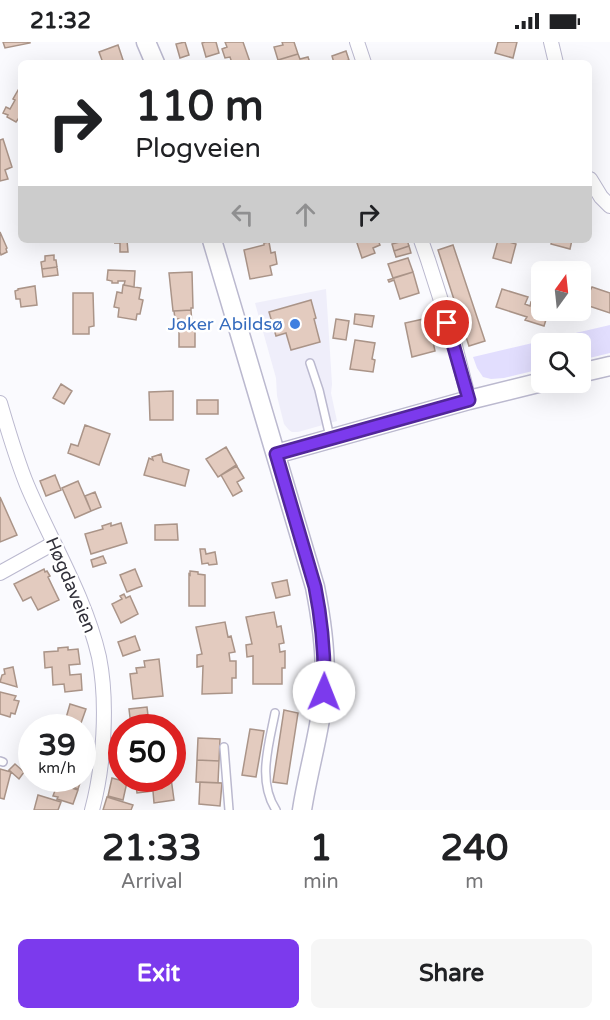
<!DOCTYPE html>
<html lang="en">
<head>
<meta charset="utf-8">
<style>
  :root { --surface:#fff; --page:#f6f6f6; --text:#202124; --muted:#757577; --accent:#7c3aed }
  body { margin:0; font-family:"Varela Round",sans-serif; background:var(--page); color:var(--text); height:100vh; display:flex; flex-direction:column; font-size:22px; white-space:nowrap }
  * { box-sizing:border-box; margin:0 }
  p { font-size:20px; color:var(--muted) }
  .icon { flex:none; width:33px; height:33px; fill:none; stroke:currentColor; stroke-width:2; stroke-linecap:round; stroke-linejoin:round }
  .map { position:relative; height:768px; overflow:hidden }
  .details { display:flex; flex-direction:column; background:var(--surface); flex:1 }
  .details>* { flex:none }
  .banner { position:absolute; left:18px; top:18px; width:574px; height:183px; border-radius:9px; box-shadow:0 6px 24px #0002; background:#fff; color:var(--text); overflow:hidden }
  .needle { width:39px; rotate:15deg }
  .tools { position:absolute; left:531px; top:219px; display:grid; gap:12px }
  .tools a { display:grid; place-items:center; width:60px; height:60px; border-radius:9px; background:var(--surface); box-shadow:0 6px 24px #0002; font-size:30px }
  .speed { position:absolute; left:18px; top:672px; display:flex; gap:12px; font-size:30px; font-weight:700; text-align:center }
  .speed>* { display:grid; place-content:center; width:78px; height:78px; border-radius:50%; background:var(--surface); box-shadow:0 6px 24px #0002; line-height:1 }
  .speed small { font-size:15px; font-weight:400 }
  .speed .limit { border:9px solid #d22; background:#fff; color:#111 }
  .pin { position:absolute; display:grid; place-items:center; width:51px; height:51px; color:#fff; margin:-26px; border:3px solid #fff; border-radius:50%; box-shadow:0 2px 6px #0007 }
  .me { position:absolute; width:66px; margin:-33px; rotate:1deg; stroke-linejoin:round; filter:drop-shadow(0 0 4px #0008) }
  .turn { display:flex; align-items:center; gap:21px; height:126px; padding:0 18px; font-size:27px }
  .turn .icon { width:78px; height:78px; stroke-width:2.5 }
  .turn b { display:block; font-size:42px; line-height:51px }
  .lanes { display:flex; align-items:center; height:57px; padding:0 18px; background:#0003; justify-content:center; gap:30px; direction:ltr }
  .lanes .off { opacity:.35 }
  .eta { display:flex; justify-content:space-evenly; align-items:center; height:102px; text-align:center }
  .eta b { font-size:36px; font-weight:700; line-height:42px }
  .button { display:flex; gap:12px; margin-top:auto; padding:12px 18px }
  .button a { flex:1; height:69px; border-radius:9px; background:var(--accent); color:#fff; font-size:24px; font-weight:700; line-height:69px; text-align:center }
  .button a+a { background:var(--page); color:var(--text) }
  .status { display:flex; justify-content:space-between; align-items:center; height:42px; padding:0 30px; background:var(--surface); direction:ltr }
  .status svg { height:16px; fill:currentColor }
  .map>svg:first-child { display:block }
  .built { fill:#efeefa }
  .green { fill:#e2defe }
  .building { fill:#e3cbbf; stroke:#aa9488; stroke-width:1.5 }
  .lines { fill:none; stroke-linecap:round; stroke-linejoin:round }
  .lane-casing { stroke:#bbb9cf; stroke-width:10 }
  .street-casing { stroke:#bbb9cf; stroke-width:16 }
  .secondary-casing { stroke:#bbb9cf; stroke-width:21 }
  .lane { stroke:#fff; stroke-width:7 }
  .street { stroke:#fff; stroke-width:14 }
  .secondary { stroke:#fff; stroke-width:18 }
  .route-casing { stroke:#51269a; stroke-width:15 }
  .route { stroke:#7c3aed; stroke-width:10 }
  .shop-dot { fill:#3f7fe0; stroke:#fff; stroke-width:2 }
  .labels { text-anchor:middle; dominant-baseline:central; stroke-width:5; stroke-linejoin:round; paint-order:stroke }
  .shop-label { font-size:18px; fill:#366cbe; stroke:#fff; text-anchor:end }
  .street-label { font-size:18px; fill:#313039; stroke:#fff }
</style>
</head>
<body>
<div class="status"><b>21:32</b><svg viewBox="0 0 49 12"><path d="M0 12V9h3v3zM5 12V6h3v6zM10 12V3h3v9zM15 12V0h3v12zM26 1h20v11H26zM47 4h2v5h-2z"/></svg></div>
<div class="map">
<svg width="610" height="768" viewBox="0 0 610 768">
  <rect width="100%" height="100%" fill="#fafafe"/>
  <path class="built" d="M326,247L332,342L331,351L337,379L298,390H292L289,388L284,382L277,354L276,336L255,261Z"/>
  <path class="green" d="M610,283V311L581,318L580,302H542L541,327L504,336L491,337L483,335L477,326L473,315Z"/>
  <path class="building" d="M3,0H30V1L5,6Z
    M185,0L189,13L180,16L176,2Z
    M205,0H216L219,11L206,15L202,1Z
    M225,0H243L250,20L232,21L230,15L225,16L222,7L227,5Z
    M282,0H294L298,12L278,18L274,5L283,3Z
    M498,0H517L513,16L495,11Z
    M118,3L124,21H103L99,10Z
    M346,9L349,18L340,21H334L332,14Z
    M298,12L300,17L308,15L310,21H279L278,18Z
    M21,43V73L16,80L7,75L8,73L3,71L6,65L10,67L15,58L13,57Z
    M3,97L12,125L5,128L8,137L0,139V98Z
    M0,190L7,206L6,207L7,210L1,213L0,210Z
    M116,198H127L128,210H120V201H115Z
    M356,198H378L380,203L373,206L375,211L362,216Z
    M407,198L409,204L394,209L392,202Z
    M498,198H509V200L516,202L511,221L493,216Z
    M552,198H572L570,207L551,202Z
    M269,200L271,211L275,210L277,222L270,224L272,233L250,237L244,208L264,203V201Z
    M453,203L485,299L469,304L438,208Z
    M409,204L411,211L396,215L394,209Z
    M54,213V218H56L57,225L42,227L41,220L45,219V214Z
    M408,216L413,230L393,236L388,222Z
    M57,225L58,233L43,235L42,227Z
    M108,228L135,229L134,245L124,243L125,239H118V241H112V239L107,238Z
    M192,230L193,266H191V268L173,269L169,231Z
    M413,230L419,251L400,257L394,238L389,240L388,238Z
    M580,238L588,241L585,248L590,249L592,245L610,251V271L586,263L587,260L580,258Z
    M123,243L141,246L139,257L143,258L140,272H137L136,278L118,275L119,266L114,265L117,250L122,251Z
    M35,244L37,263L21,265L20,257H16L15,249L18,248V247Z
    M502,247L528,255L525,262L530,264L531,260L542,263V268H549L544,284L525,278L527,275L496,265Z
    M73,251H93L94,284L89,285V292H73Z
    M311,258L316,276L314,277L320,300L291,308L286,291L276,294L269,270Z
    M191,268L192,282L180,283L179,277H175L174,269Z
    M355,272L374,274L372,285L354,282Z
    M428,276L435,309L412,315L405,281Z
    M336,277L349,279L346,298L333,296Z
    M179,283H195V305H179Z
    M355,298L375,301L372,317L375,318L373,330L350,327Z
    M61,342L72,349L64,362L53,356Z
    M173,349V378H150L149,350Z
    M197,358H218V372H197Z
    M85,383L110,392L99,423L68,411L71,402L78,404Z
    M226,405L237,424L218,435L206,417Z
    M161,412L163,420L189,428L185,444L144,433L149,416L153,418L152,415Z
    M236,423L244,436L237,440L242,449L233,454L221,433Z
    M55,433L61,448L46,454L40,439Z
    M78,439L91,469L75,476L62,446Z
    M95,450L101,465L91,469L85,454Z
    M0,455L17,493L0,500Z
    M111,481V484L121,481L127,501L91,512L85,492L103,487L102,484Z
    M177,482L178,498H155V483Z
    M200,507H205L206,512L215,510L217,522L209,523L208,521L202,522Z
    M103,514L106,521L93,525L91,518Z
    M44,527L45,530L47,529L50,534L48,535L59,558L38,568L31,555L23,559L14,542Z
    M135,527L142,544L127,550L120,533Z
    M190,529L198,530V532L205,533V564H189V532L190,533Z
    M287,538L290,553L276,556L272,541Z
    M124,552L126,556L130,554L138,572L121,581L112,562L122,557L120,554Z
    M274,570L277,585L281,584L284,601L279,602L280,610L285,609V626H282V642H253V614L247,615L246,603L252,602L246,575Z
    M225,580L228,595L231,594L235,610L229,611L230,619H236V636H232V651L202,652L203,624L197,625V613L202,612L196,585Z
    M135,594L140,608L123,614L118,600Z
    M68,605V608L78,607L80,622L69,623L70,633L81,632L82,648L65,650L64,642L53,643L52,625L45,626L44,610L58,609V606Z
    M159,617L163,654L133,657L130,632L137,631L136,626L145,625L144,619Z
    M13,625L17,645L0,640L2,633L5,632L4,627Z
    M0,650L16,654L14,658L19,659L15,672L11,671L10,675L0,672Z
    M70,662L86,667L81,681L66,676Z
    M147,665L149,682L131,684L129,667Z
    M284,668L298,671L287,742L273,740Z
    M55,680L81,682V686H54Z
    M250,687L264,689L256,735L242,733Z
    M198,696L220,697L219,719L197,718Z
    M197,718L219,719L218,741L196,740Z
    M15,722L24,730L19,737L9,728Z
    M0,727L11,730L4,757L0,756Z
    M65,736L80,741L78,747L64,742Z
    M112,736L127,740L123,758L108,754Z
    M135,736H171L174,758L154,761L153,749L137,751Z
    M200,740L222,741L220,764L199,762Z
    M57,743L62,744V743L78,748L73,762L57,757L58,755L53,754Z
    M38,753L61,760L58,768H34Z
    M107,755L133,763L131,768H103Z"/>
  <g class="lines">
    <g class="lane-casing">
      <path id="lane" d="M310,321L319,348L330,395
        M275,671C269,702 257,739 276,768
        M224,705L229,768
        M0,719L3,720"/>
    </g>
    <g class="street-casing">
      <path id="street" d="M357,0L364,21
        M551,0L556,21
        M590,137L601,155L610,164
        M421,198L428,218L453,296L469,358
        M0,361C8,388 16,416 27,443C51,500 85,554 99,615C108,660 104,724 92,768
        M0,531L54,501"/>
    </g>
    <g class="secondary-casing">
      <path id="secondary" d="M146,0L155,21
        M212,198L315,545C322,580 327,615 324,650C320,690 308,729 302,768
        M580,331L610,324
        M276,412L469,358L542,340"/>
    </g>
    <use href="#lane" class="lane"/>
    <use href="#street" class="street"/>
    <use href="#secondary" class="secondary"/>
  </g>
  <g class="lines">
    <g class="route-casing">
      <path id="route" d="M324,650C325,614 322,580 315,545L276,412L469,358L447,281"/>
    </g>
    <use href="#route" class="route"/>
  </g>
  <circle class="shop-dot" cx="295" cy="282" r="6"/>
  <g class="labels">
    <g class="shop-label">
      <text x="283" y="282">Joker Abildsø</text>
    </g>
    <g class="street-label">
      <text transform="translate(71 543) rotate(67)">Høgdaveien</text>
    </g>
  </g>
</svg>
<div class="tools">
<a><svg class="needle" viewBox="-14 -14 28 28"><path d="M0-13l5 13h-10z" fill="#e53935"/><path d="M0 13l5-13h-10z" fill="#757577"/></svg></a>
<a><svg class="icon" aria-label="search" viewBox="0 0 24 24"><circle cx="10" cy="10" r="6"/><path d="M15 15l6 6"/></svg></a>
</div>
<div class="speed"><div>39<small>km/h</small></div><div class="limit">50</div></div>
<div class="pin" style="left:447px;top:281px;background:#d93025"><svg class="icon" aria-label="arrive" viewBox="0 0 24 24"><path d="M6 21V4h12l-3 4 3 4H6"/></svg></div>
<svg class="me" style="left:324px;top:650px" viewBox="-20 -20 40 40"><circle r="19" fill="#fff"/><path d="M0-13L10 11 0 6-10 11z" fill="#7c3aed"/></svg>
<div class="banner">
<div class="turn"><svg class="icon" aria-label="right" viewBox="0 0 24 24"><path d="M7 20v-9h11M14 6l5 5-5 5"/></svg><div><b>110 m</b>Plogveien</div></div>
<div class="lanes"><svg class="icon off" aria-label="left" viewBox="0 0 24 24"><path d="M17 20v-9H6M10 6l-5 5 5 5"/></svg><svg class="icon off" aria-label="ahead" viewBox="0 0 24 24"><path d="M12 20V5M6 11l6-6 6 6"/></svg><svg class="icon" aria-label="right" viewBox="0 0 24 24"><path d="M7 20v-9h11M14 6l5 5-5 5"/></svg></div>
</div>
</div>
<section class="details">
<div class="eta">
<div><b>21:33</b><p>Arrival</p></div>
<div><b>1</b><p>min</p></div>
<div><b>240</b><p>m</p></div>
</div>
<div class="button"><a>Exit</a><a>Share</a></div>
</section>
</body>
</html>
